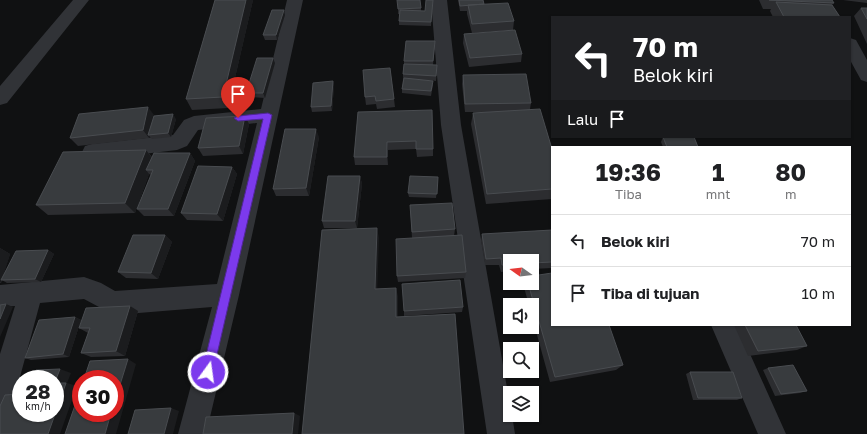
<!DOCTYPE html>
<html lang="id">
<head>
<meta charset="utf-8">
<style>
  :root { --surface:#fff; --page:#f2f2f2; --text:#202124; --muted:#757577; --line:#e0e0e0 }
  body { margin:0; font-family:"Golos Text",sans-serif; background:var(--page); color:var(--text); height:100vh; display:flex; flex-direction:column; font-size:15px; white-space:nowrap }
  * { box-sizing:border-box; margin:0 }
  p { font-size:13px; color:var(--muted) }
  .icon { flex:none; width:22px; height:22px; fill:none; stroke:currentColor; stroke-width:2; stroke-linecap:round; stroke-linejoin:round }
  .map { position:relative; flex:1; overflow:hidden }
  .drawer { position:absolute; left:551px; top:146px; width:300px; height:180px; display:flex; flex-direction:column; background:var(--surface); border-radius:0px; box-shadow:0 1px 3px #0004 }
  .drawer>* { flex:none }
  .guide { position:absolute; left:551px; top:16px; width:300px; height:122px; border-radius:0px; box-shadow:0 1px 3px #0004; background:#202124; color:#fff; overflow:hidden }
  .needle { width:26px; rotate:284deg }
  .buttons { position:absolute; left:503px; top:254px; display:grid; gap:8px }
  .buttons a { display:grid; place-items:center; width:36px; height:36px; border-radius:0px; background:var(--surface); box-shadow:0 1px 3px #0004; font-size:20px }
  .speed { position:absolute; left:12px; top:370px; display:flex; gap:8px; font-size:20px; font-weight:700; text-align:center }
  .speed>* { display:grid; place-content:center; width:52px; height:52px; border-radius:50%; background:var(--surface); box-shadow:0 1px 3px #0004; line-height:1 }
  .speed small { font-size:10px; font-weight:400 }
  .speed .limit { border:6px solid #d22; background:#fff; color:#111 }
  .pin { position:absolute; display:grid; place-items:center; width:34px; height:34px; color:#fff; margin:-41px -17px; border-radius:50% 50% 50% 0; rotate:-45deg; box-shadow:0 0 4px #0007 }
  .pin .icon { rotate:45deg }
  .me { position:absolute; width:44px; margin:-22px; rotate:14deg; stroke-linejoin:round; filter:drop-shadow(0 0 3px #0008) }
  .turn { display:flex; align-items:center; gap:14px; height:84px; padding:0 16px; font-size:18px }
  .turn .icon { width:52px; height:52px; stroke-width:2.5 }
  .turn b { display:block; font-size:28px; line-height:34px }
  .then { display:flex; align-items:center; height:38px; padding:0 16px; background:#0003; gap:8px; font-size:15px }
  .eta { display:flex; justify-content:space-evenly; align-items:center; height:68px; text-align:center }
  .eta b { font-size:24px; font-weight:700; line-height:28px }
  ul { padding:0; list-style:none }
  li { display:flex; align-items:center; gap:12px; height:52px; padding:0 16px; border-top:1px solid var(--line) }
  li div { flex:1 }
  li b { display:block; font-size:15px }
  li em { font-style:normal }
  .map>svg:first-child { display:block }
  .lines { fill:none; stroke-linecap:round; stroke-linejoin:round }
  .minor { fill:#313337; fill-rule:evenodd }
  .wall { fill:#2c2d30 }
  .shaded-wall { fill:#1b1c1e }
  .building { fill:#383b3e; stroke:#494c50 }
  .route { fill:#7c3aed; stroke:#51269a }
</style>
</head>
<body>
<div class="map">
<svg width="867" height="434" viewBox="0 0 867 434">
  <rect width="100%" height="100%" fill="#101112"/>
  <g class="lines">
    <path class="minor" d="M73,0H89L7,103L0,105V86Z
      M287,0H303L239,295L206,434H178L212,307L114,315L84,299L40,303L14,399L10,409L0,413V354L15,306L0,307V285L84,277L101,283L115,291L217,284L257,123L198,130L187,146L177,150L92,160L85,158L82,152L85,146L92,144L173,135L184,120L194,116L261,109Z
      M431,0H447L461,125L510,405V415H512L515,434H487L441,125Z
      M850,38L856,40L867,60V82L861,80L850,60Z
      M711,325H737L786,434H758Z"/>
  </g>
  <path class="wall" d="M215,0H253L228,108L192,110L186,99Z
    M426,0H433L431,26L399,25V21L400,14H398V9L421,8V11H425Z
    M458,0H483L484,4L514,21L513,30L472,33L467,14V11H460Z
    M759,0H832L834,3L832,5L840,17H773L770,11L771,9H763Z
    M843,0H867V3Z
    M861,8H867V44L854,16Z
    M285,15L277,40H265L263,35Z
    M464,34L522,54L521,62L469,67L463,43Z
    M435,46L433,65L437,70L436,81L428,80L433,85L431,96L402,93V89L403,79V74L404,64V61Z
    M275,63L265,98L248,97L246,93Z
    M390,68L395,107L377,109L376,104L366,105L365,97Z
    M463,75L531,103L530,109L552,149V199L486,204L471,124L473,113L489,112H465L462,84Z
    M333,81L334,86L332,111L312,112L311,107Z
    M358,112L433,149V156L417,157L416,149L388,150V165H355L354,157Z
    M154,115L153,118L176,119L171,137L152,139L149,136V138L78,146L70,138Z
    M245,116L249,124L243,154L203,156L198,148Z
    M319,137L309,196H276L273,189Z
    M663,137L698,147H663L661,142Z
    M146,150L152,157L190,153L195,161L174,216H144L137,209L151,175L149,174L135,213L48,215L36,205Z
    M232,167L237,174L223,221L187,220L181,213Z
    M360,176L362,184L357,228H324L322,221Z
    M438,177L436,198L409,197L408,193Z
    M410,205L455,229L454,236L466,272L465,278L398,282L397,276L412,238Z
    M552,230V268L532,269V261H510V271L501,272L499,265H485L481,241L482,234Z
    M165,235L172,242L158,279L126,278L118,272Z
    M0,248L10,254L2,278L48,250L54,254L41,282L7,283L2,280L1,283H0Z
    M523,283H532L623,365L616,370L550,382L532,317V305H529L523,284Z
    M130,306L138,311L125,356L91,357L81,353L88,333L79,328Z
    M463,307L462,312L404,316V311Z
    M75,317L81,320L69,357L31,360L25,358Z
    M734,325H796L807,346L797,350L748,356Z
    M768,368L807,391L800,393L775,396L763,370Z
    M690,372L742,398L737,400H693L686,374Z"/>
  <path class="shaded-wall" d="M246,0H253L228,108L223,97Z
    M284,10L285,15L277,40L276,35Z
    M273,58L275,63L265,98L263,93Z
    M333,81L334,86L332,111L331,106Z
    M148,107L154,115L150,135H148L149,136V138L143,130Z
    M173,114L176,119L171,137L168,133Z
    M245,116L249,124L243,154L239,146Z
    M316,129L319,137L309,196L306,188Z
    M387,142L388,150V165L387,157Z
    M146,150L154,161L146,170L149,174L135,213L125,203Z
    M190,153L195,161L174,216L168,209Z
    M232,167L237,174L223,221L217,214Z
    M360,176L362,184L357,228L355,221Z
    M377,228L379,238L377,297L375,289Z
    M165,235L172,242L158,279L151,273Z
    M0,248L10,254L1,283L0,282Z
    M48,250L54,254L41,282L35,279Z
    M396,288L398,296V324L396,317Z
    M6,304L13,307L0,337V319Z
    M130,306L138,311L125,356L116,351Z
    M75,317L81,320L69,357L63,354Z
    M128,359L136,364L116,434H105L111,413H115V401Z
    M60,369L71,373L67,383L77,386L60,434H48L55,382Z
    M171,408L179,411L173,434H164Z
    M294,413L300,416L298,434H292Z"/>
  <path class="building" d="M215,0H246L223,97L186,99Z
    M397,0H420L421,8L398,9Z
    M426,0H433L431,22L399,21L400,10L425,11Z
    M459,0H483L484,4L460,6Z
    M769,0H832L834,3Z
    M776,2L832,5L840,17H784Z
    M508,3L514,21L472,24L468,5Z
    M861,8H867V19Z
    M272,10H284L276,35H263Z
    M515,30L522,54L470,58L464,34Z
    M406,41H435L433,61H404Z
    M257,58H273L263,93H246Z
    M404,64L437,65L436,76L403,74Z
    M390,68L394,99L376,101L375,96L365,97L363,70Z
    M526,74L531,103L465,104L463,75Z
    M404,78L433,81L431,91L402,89Z
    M333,81L331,106L311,107L313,83Z
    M148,107L143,130L70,138L79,114Z
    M540,109L552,149V189L487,194L473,113Z
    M432,110L433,149H416V141L387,142V157H354L358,112Z
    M173,114L168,133L148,135L154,116Z
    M245,116L239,146L198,148L206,118Z
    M285,129H316L306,188L273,189Z
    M663,137H694L698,147H667Z
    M146,150L125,203L36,205L63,152Z
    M154,153H190L168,209H137L153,170H146Z
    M198,166L232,167L217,214L181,213Z
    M328,176H360L355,221H322Z
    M410,176L438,177L437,194L408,193Z
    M452,203L455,229L412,232L410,205Z
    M377,228L375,289L396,288V317L455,314L464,434H302L322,230Z
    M552,230V262L532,263V261H510V265H502L501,258L486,259L482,234Z
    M133,235H165L151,273L118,272Z
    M462,235L466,272L397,276L396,239Z
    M48,250L35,279L1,280L16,251Z
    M552,273V325H609L623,365L555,377L528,283H532V276Z
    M460,280L463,307L404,311L402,284Z
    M6,304L0,319V305Z
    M130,306L116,351L81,353L90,328H79L86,308Z
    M75,317L63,354L25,358L39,320Z
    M745,325H796L807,346L758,351Z
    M128,359L115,401V379H84L90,361Z
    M793,365L807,391L781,394L768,368Z
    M60,369L55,382V379H32L36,370Z
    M690,372H733L742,398H698Z
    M55,383H66L48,434H0V406L5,395L21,394V413H55Z
    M81,388V413H111L105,434H65Z
    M171,408L164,434H128L135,410Z
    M294,413L292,434H203L206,417Z"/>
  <path class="route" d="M268,113L272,115L213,372L212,376L208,378L204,376L202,372L263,119L238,121L234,118L238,116Z"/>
</svg>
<div class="buttons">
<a><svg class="needle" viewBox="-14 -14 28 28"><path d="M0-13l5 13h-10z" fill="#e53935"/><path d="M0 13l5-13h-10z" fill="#757577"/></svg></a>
<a><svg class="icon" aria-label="sound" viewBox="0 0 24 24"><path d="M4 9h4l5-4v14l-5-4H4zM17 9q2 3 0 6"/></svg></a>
<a><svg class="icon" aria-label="search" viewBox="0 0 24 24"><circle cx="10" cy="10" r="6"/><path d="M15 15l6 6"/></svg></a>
<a><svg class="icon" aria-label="layers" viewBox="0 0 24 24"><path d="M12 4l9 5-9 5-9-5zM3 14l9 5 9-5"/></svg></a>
</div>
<div class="speed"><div>28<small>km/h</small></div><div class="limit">30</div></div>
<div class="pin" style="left:238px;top:118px;background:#d93025"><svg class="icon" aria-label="arrive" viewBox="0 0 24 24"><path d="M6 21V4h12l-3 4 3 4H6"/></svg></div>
<svg class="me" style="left:208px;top:372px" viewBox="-20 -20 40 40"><circle r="17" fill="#7c3aed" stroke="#fff" stroke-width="3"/><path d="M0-11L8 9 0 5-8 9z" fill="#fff"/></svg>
<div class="guide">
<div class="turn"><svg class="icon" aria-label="left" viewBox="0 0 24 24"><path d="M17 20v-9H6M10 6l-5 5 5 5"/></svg><div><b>70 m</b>Belok kiri</div></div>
<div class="then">Lalu<svg class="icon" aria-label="arrive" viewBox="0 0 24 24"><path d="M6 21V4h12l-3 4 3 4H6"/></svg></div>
</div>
<section class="drawer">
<div class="eta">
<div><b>19:36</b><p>Tiba</p></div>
<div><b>1</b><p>mnt</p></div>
<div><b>80</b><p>m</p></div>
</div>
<ul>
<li><svg class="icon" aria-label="left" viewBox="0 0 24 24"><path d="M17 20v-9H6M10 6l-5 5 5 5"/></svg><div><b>Belok kiri</b></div><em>70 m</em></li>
<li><svg class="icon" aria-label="arrive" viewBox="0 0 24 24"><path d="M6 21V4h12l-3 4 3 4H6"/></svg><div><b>Tiba di tujuan</b></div><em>10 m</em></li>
</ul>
</section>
</div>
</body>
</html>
